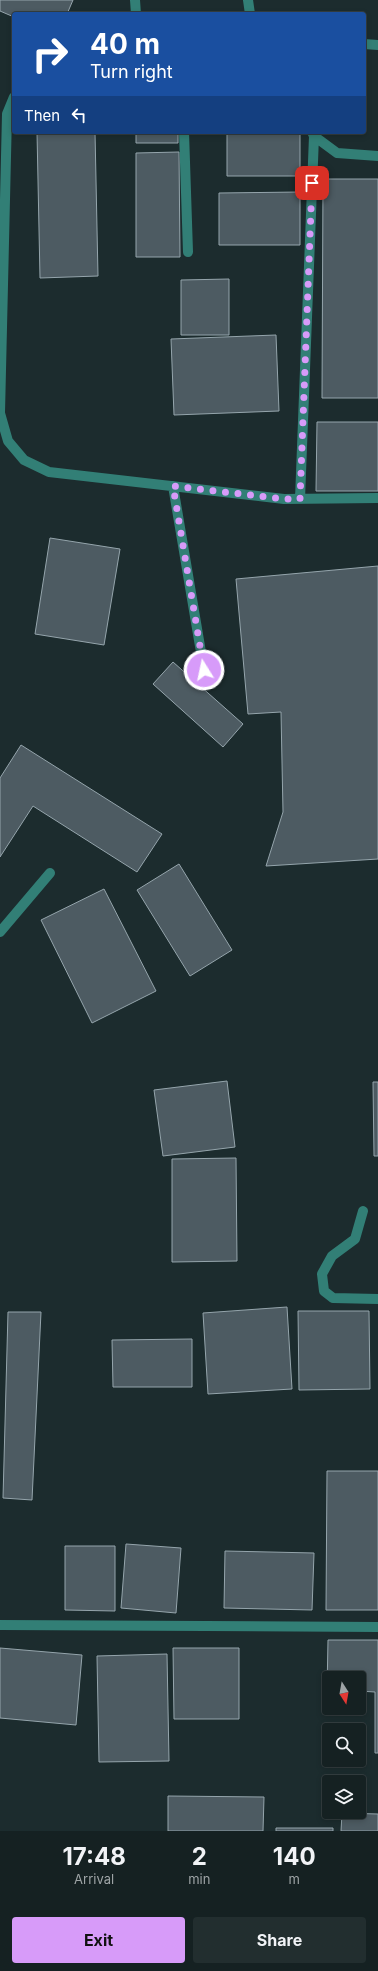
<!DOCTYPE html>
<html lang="en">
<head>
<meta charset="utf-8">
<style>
  :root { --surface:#152122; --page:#222e2f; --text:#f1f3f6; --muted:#9da3a5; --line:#343e40; --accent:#d79bf9 }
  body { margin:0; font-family:Inter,sans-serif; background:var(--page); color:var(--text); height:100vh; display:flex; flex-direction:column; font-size:15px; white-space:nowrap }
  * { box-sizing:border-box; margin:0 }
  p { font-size:13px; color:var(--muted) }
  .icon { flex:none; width:22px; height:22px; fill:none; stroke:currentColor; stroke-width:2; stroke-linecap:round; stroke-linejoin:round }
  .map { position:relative; height:1831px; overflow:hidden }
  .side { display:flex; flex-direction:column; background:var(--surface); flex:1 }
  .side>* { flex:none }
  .banner { position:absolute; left:12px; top:12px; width:354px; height:122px; border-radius:4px; box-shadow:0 2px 6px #0003,0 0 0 1px var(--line); background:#1a4fa0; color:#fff; overflow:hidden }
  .needle { width:26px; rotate:169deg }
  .tools { position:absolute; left:322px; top:1671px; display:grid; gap:8px }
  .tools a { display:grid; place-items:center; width:44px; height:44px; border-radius:4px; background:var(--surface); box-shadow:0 2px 6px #0003,0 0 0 1px var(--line); font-size:20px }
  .pin { position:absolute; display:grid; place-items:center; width:34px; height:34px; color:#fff; margin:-17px; border-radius:8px; box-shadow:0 2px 6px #0006 }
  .me { position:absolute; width:44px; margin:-22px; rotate:350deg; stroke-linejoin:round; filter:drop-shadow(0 0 3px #0008) }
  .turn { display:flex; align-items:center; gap:14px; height:84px; padding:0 12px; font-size:18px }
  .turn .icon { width:52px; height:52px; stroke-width:2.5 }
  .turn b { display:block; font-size:28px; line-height:34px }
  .then { display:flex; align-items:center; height:38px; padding:0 12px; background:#0003; gap:8px; font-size:15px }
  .eta { display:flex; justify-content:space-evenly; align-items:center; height:68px; text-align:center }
  .eta b { font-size:24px; font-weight:700; line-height:28px }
  .action { display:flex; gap:8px; margin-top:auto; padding:8px 12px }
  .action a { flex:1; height:46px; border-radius:4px; background:var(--accent); color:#111; font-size:16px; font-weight:700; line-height:46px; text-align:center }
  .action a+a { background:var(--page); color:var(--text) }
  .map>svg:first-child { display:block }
  .building { fill:#4d5b62; stroke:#95a5ac }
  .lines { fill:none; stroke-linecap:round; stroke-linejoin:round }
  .minor { stroke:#327f76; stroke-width:10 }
  .route { stroke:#d79bf9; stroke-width:7; stroke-dasharray:0 12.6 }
</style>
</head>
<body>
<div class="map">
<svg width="378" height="1831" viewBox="0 0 378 1831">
  <rect width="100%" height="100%" fill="#1c2c2e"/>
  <path class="building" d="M0,0H73L67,14H14V17L0,11Z
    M37,132H95L98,276L40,278Z
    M136,132H178V143H136Z
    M227,132H300V176H227Z
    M179,152L180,257H136V153Z
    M323,179H378V398H322Z
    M300,192V245H219V193Z
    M229,279V335H181V280Z
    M276,335L279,411L174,415L171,339Z
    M317,422H378V491H316Z
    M50,538L120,549L104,645L35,634Z
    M378,566V859L266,866L283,812L281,712L248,714L236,579Z
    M173,662L243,724L223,747L153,684Z
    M21,745L162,834L137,872L33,806L0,857V778Z
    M179,864L232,950L190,976L137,890Z
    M104,889L156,991L92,1023L41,920Z
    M227,1081L235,1147L163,1156L154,1090Z
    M373,1082H378V1156H374Z
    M236,1158L237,1261L172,1262V1159Z
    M287,1307L292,1389L208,1394L203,1313Z
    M298,1311H369L370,1389L299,1390Z
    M8,1312H41L32,1500L3,1498Z
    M192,1339V1387H113L112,1340Z
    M327,1471H378V1610H326Z
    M126,1544L181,1548L176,1613L121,1608Z
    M65,1546H115V1611L65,1610Z
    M225,1551L314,1553L312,1610L224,1608Z
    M328,1640H378V1753H375V1692L359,1691V1678H329V1691H327Z
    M0,1648L82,1655L76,1725L0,1718Z
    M173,1648H239V1719H174Z
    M167,1654L169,1761L99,1762L97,1656Z
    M168,1796L264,1797L263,1831H168Z
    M342,1813L378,1814V1831H341Z
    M276,1828H333V1831H276Z"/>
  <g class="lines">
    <path class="minor" d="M135,0L136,14
      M248,0L250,14
      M364,44L378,45
      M14,97L7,114L0,413L8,441L24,460L49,472L284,499L378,498
      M184,132L188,252
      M312,132L314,136L337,153L378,156
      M173,486L204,670
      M300,499L314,136
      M0,932L50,873
      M363,1211L355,1239L332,1256L322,1274L324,1291L333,1298L378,1299
      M0,1625L378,1627"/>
  </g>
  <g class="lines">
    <path class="route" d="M204,670L173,486L284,499H300L312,183"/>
  </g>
</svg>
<div class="tools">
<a><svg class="needle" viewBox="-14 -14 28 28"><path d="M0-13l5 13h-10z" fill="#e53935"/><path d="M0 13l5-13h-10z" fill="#9da3a5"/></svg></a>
<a><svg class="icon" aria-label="search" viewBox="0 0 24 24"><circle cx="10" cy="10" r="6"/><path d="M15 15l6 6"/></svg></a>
<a><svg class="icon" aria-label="layers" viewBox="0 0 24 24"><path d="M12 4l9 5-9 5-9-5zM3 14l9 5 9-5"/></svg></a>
</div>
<div class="pin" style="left:312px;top:183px;background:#d93025"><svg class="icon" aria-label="arrive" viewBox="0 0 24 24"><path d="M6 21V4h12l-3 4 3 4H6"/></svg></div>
<svg class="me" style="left:204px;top:670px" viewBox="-20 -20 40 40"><circle r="17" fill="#d79bf9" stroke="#fff" stroke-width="3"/><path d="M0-11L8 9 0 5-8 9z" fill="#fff"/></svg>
<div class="banner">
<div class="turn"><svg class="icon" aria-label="right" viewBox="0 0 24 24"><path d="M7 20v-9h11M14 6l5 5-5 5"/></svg><div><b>40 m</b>Turn right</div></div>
<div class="then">Then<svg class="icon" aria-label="left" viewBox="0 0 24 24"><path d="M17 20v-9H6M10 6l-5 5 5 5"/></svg></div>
</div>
</div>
<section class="side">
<div class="eta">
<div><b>17:48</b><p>Arrival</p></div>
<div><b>2</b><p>min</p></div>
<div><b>140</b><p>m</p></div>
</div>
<div class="action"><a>Exit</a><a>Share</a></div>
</section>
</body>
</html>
